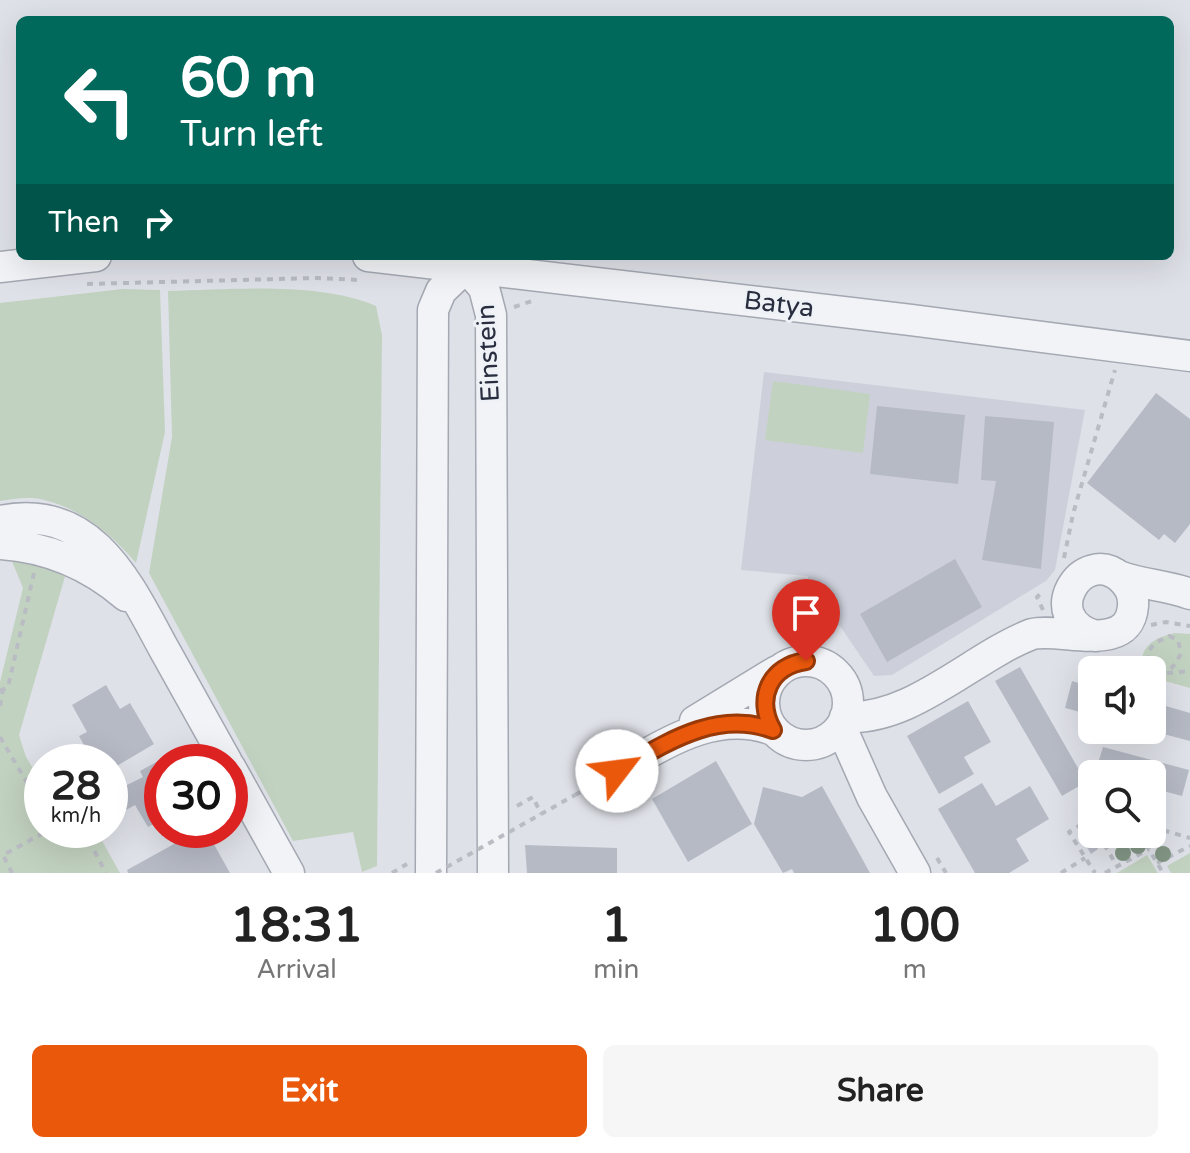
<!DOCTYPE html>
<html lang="en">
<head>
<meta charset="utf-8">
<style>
  :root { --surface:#fff; --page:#f6f6f6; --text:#222; --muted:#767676; --accent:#ea580c }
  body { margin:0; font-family:"Varela Round",sans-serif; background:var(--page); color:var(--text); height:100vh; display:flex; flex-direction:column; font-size:30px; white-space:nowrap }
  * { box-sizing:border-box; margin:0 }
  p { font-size:26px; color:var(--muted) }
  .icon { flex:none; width:44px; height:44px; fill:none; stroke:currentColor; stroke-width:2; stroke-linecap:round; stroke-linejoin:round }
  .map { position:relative; height:873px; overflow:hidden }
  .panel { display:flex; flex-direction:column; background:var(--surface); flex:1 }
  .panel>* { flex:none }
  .banner { position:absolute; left:16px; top:16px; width:1158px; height:244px; border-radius:12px; box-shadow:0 8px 32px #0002; background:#00695c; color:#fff; overflow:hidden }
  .tools { position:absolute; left:1078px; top:656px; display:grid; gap:16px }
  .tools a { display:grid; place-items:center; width:88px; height:88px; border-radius:12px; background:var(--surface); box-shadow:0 8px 32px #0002; font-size:40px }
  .speed { position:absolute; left:24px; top:744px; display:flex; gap:16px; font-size:40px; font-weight:700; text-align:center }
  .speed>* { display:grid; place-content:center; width:104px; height:104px; border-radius:50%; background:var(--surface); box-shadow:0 8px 32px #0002; line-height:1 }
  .speed small { font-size:20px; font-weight:400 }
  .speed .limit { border:12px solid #d22; background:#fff; color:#111 }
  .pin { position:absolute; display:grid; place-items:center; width:68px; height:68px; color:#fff; margin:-82px -34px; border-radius:50% 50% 50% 0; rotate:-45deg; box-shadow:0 0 8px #0007 }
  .pin .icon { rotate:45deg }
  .me { position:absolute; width:88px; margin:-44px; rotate:60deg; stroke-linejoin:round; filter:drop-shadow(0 0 6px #0008) }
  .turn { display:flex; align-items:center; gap:28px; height:168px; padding:0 32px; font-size:36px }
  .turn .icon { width:104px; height:104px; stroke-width:2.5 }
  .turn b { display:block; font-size:56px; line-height:68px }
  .then { display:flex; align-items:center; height:76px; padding:0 32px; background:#0003; gap:16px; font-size:30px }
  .eta { display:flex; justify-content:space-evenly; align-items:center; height:136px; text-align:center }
  .eta b { font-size:48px; font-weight:700; line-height:56px }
  .primary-button { display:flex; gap:16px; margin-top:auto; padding:16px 32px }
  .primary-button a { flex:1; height:92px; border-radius:12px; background:var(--accent); color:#fff; font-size:32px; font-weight:700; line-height:92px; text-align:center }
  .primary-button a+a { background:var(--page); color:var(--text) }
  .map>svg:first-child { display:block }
  .built { fill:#cdd0da }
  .green { fill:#c2d2c0 }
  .building { fill:#b6bac5 }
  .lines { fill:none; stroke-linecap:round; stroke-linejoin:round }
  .minor-casing { stroke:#a4a8b2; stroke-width:33 }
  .path { stroke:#b9bcc3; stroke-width:4; stroke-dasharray:6 6; stroke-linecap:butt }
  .minor { stroke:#f2f3f6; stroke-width:30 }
  .path-bridge { stroke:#b9bcc3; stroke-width:4; stroke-dasharray:6 6; stroke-linecap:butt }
  .tree { fill:#839786 }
  .route-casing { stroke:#983908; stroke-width:20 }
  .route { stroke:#ea580c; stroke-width:14 }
  .labels { text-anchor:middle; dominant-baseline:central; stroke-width:6; stroke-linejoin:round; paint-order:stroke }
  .street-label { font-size:26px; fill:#282e3f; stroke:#eef1f6 }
</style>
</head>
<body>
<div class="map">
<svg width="1190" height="873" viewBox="0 0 1190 873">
  <rect width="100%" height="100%" fill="#dfe1e8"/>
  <path class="built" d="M764,372L1085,410L1055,570L1046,581L892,675L874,676L840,626L803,614L808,576L741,570Z"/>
  <path class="green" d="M123,289L160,290L165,432L136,563C111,534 82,509 44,500C30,496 14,499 0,501V303Z
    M168,291C233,290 316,281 376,306L382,335L377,866L362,872L353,832L293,841L149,573L172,437Z
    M773,381L870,394L863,453L765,440Z
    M11,559L66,573L19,735L26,757L42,783V830H96L120,873H0V682L23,588Z
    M1175,633L1190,634V688L1154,678L1152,670H1144C1136,647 1156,637 1175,633Z
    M1190,853V873H1171L1167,866Z
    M1147,855L1158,873H1117Z"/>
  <path class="building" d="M1156,393L1190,419V524L1175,543L1164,534L1159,540L1087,483Z
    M877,406L965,415L958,484L870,474Z
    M985,416L1054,422L1041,569L982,560L996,481L981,480Z
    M955,559L982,607L887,662L860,614Z
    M1020,667L1086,782L1062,796L995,681Z
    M1072,681L1092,687V715L1065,708Z
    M106,685L120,709L130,703L154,744L110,770V762H86L81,752L86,749L79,736L87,732L72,705Z
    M968,701L991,742L964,757L974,774L939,794L907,736Z
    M1152,702L1190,713V741L1152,731Z
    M1103,747L1189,770L1182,796L1152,788V774L1095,773Z
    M160,760L162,830H206L230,873H128L127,870L174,844L168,831L162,836L155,823L148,827L135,805L117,815L110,803V787L120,782L123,787L143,777L140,771Z
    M716,761L752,824L688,862L652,799Z
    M982,783L996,806L1030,786L1049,819L1016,839L1029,861L1009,873H975L938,809Z
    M822,786L870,873H794L792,869L783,873L754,824L763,787L802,797Z
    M1087,830L1098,849L1091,854L1079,834Z
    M525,845L617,848V873H527Z"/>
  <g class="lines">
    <g class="minor-casing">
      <path id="minor" d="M368,256L911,320L1190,356
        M0,267L96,256
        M0,521C92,502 128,583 164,649C185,687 206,724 227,762
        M0,544C47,547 90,565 126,596
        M1119,576C1142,585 1167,585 1190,594
        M764 703a42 42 0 1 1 84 0a42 42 0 1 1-84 0Z
        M845,717C912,721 972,657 1032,634C1062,627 1129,655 1133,606C1134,595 1129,585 1121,578C1082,544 1036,619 1096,636
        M695,721L777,671
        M841,727L872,797L915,873
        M230,767L289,873
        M617,771C666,743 716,709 773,730
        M431,873L433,310L441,291L466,267L484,288L491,315L493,873"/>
    </g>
    <path class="path" d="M87,284L317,278L359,280
      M514,307L532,301
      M1064,558L1073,514L1115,370
      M1043,610L1037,597L1043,591
      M1151,625L1166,622L1190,626
      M1169,636L1178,640L1181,653C1175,666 1169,675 1153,671L1148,666V652L1155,643Z
      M1167,673L1190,671
      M0,691L8,687L34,573
      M0,706L3,689
      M0,737L42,808
      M575,795L597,783
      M517,806L533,797L541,814
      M1092,818L1069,832L1095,873
      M1152,827L1190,838
      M83,830L106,873
      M1098,834L1117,866
      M1140,834L1163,873
      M937,858L946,873
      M1157,863L1190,846
      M12,873L3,855L49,830
      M392,873L407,864
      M1061,873L1085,858
      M1105,873L1149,849"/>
    <use href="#minor" class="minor"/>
    <path class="path-bridge" d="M436,873L575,795"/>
  </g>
  <g class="tree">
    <circle cx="1138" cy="846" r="8"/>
    <circle cx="1123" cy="853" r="8"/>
    <circle cx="1163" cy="854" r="8"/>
  </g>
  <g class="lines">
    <g class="route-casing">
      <path id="route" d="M617,771C666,743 716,709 773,730C755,698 770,666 806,661"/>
    </g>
    <use href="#route" class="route"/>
  </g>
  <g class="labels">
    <g class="street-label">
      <text transform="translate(779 304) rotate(7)">Batya</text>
      <text transform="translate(488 353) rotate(-93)">Einstein</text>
    </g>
  </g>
</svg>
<div class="tools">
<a><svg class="icon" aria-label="sound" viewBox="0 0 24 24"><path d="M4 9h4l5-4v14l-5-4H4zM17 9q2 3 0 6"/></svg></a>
<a><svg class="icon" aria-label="search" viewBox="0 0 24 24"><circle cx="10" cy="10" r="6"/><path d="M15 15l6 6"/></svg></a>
</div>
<div class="speed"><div>28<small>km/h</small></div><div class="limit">30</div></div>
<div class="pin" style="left:806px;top:661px;background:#d93025"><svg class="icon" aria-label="arrive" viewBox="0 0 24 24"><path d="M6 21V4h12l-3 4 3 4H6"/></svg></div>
<svg class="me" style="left:617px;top:771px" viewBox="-20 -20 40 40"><circle r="19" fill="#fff"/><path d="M0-13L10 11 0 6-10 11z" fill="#ea580c"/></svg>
<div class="banner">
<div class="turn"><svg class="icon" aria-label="left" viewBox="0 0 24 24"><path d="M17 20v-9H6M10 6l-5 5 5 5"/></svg><div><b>60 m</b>Turn left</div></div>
<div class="then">Then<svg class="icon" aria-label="right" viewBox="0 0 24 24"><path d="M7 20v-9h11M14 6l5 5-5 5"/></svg></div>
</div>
</div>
<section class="panel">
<div class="eta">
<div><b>18:31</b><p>Arrival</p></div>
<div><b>1</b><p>min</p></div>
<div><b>100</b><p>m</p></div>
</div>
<div class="primary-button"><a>Exit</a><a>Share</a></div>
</section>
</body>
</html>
